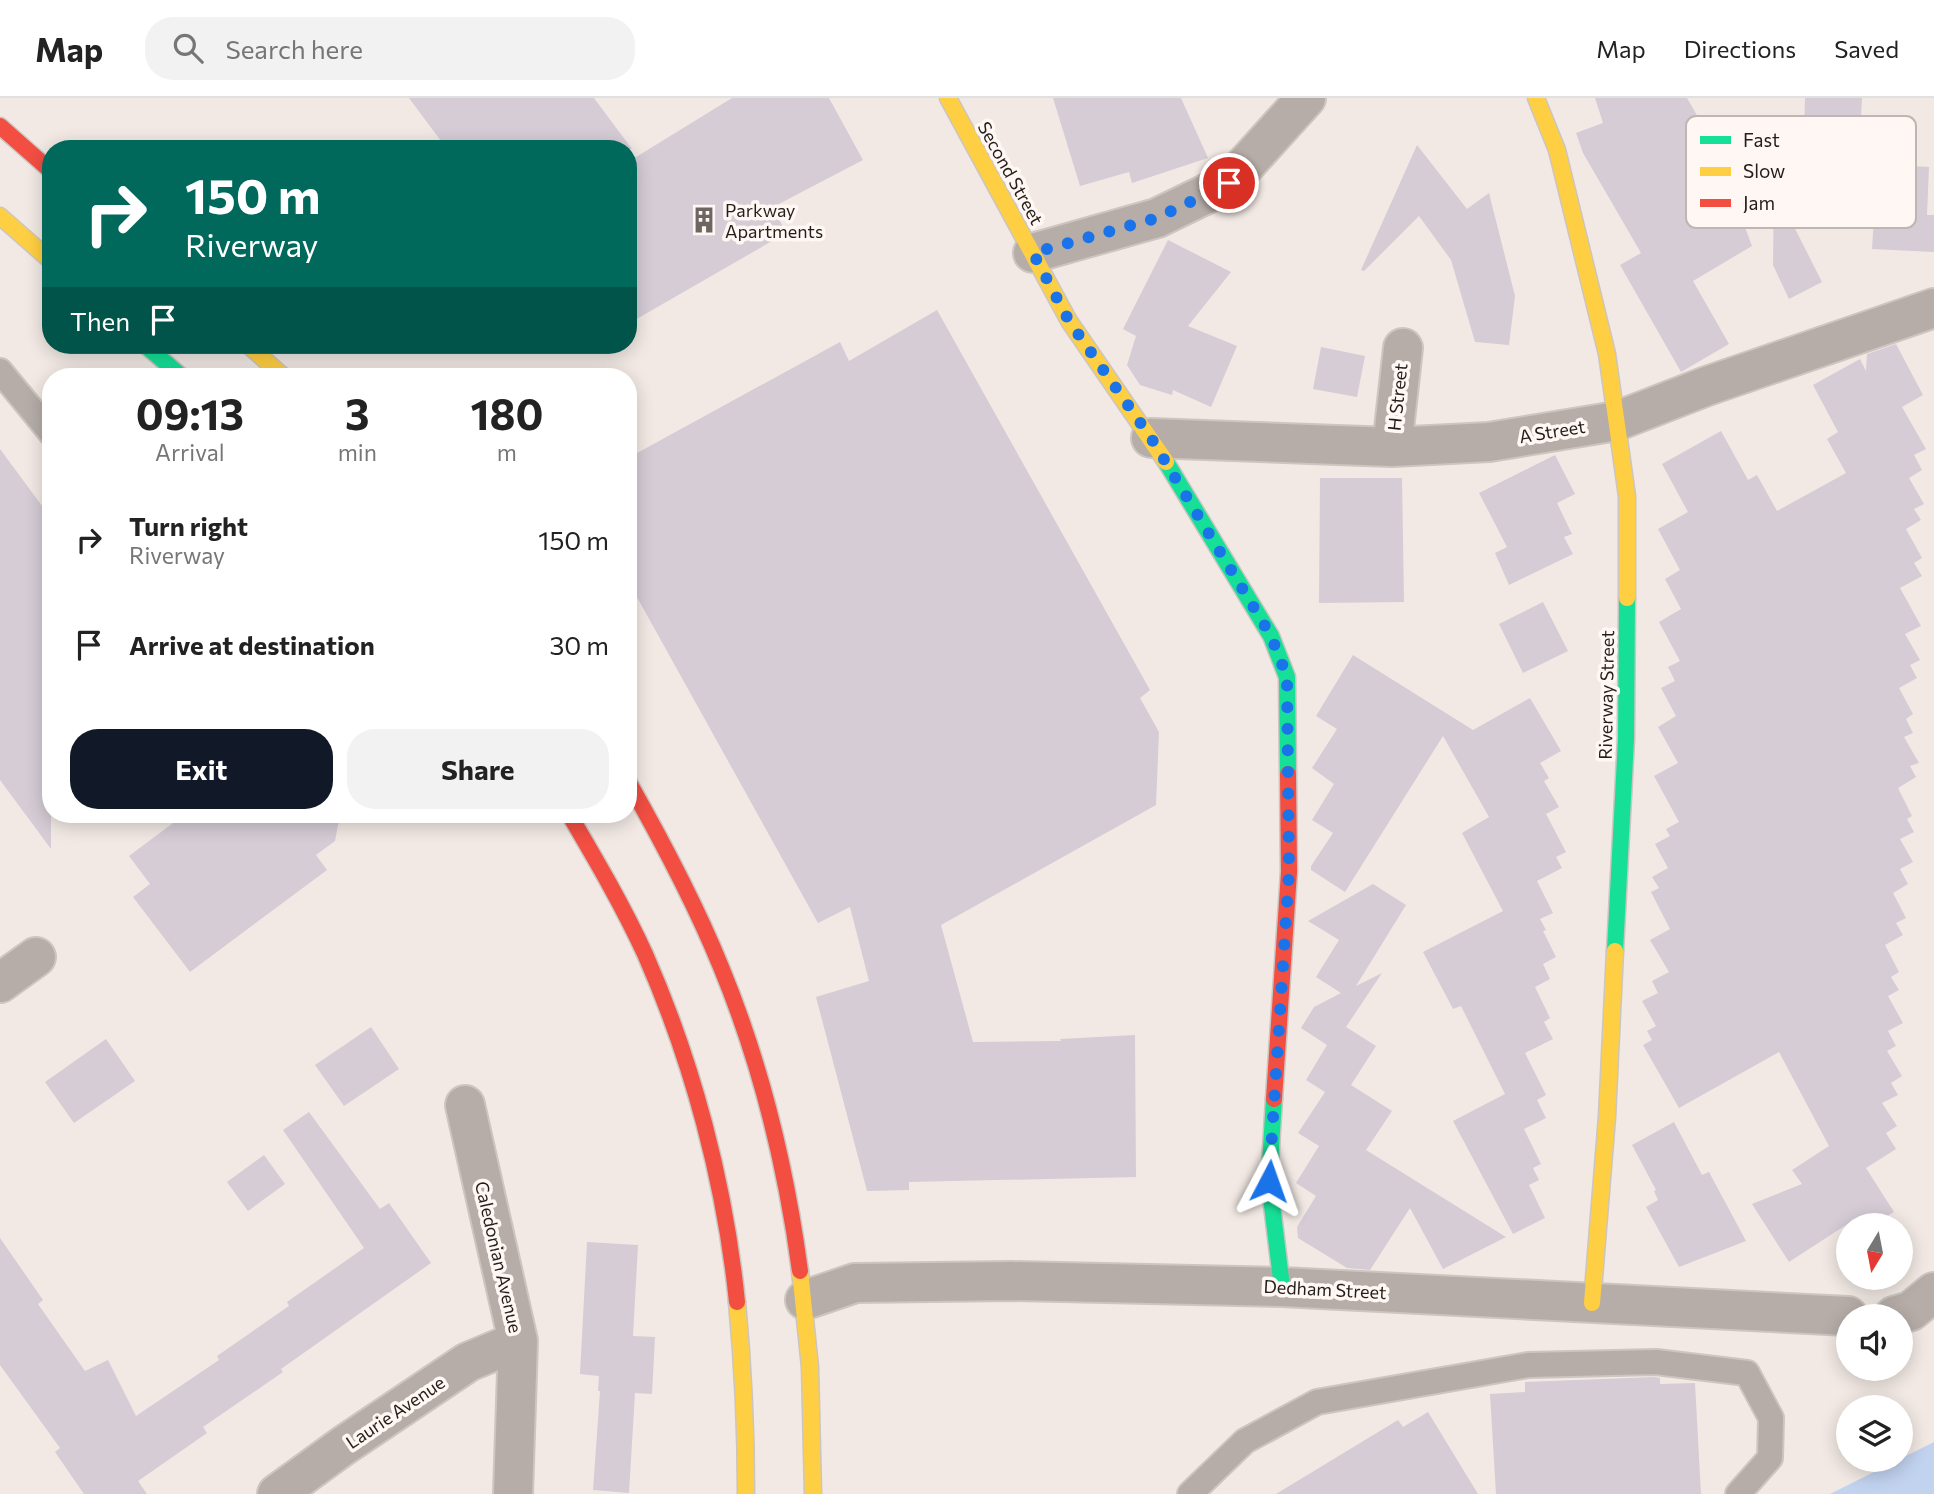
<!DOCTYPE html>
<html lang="en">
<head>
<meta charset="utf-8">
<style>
  :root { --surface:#fff; --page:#f2f2f2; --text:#222; --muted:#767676; --line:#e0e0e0; --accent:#111827 }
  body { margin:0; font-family:Commissioner,sans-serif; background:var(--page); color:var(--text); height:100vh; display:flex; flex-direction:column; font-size:26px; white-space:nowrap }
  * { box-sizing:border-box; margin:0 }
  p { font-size:23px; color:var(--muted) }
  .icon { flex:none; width:38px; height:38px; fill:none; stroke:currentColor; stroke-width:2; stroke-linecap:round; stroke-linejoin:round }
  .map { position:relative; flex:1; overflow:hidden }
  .details { position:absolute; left:42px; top:270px; width:595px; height:455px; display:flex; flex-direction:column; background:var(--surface); border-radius:28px; box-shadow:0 4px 18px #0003 }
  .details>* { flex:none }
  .banner { position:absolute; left:42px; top:42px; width:595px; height:214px; border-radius:28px; box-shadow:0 4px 18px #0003; background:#00695c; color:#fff; overflow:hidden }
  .needle { width:46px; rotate:190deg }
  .buttons { position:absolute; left:1836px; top:1115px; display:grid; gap:14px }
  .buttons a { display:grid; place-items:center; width:77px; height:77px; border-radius:50%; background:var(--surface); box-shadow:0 4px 18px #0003; font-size:35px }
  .pin { position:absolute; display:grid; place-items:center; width:60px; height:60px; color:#fff; margin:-30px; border:4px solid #fff; border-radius:50%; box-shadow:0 2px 7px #0007 }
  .me { position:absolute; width:77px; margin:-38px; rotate:4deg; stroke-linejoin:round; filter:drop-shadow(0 0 5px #0008) }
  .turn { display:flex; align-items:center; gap:24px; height:147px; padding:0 28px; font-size:32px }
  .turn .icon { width:91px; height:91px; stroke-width:2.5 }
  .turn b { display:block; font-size:49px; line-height:60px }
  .then { display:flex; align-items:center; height:66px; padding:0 28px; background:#0003; gap:14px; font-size:26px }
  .eta { display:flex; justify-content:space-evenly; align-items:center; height:119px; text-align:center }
  .eta b { font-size:42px; font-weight:700; line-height:49px }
  .cta { display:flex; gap:14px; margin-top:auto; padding:14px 28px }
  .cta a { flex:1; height:80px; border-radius:28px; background:var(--accent); color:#fff; font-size:28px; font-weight:700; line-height:80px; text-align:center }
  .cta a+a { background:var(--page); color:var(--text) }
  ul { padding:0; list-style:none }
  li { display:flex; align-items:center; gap:21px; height:105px; padding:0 28px }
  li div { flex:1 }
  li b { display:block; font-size:26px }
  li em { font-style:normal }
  header { display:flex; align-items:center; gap:42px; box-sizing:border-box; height:98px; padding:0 35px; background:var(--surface); border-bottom:2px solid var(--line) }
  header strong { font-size:33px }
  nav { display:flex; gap:38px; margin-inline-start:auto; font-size:24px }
  .search { width:490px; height:63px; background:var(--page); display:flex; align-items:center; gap:18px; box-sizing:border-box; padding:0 24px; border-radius:28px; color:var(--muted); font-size:26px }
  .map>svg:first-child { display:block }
  .water { fill:#c2d3f0 }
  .building { fill:#d5ccd6 }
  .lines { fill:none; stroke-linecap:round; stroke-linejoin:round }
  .lane-casing { stroke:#ccc5c0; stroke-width:28 }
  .street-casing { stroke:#ccc5c0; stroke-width:42 }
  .fast-casing { stroke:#ccc5c0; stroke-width:19 }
  .slow-casing { stroke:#ccc5c0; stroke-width:19 }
  .jam-casing { stroke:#ccc5c0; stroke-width:19 }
  .lane { stroke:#b6ada8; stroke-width:24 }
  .street { stroke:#b6ada8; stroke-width:38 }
  .fast { stroke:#16e098; stroke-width:16 }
  .slow { stroke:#ffcf43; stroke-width:16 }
  .jam { stroke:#f24e42; stroke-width:16 }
  .route { stroke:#1a73e8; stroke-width:12; stroke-dasharray:0 21.6 }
  .labels { text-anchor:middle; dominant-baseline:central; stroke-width:7; stroke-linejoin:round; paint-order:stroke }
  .street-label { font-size:18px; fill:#241e1a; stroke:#fef7f3 }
  .poi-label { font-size:18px; fill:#241e1a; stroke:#fef7f3; text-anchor:start }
  .key { fill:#fef7f3; stroke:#bdb6b2; stroke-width:2 }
  .key-label { font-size:19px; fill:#241e1a }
</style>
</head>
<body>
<header>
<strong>Map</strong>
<div class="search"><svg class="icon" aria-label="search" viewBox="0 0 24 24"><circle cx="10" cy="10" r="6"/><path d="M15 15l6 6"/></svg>Search here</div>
<nav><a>Map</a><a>Directions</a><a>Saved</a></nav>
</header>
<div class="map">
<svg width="1934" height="1396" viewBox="0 0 1934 1396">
  <rect width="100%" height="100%" fill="#f2e9e4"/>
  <path class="water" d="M1934,1344V1396H1830Z"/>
  <path class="building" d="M409,0H594L632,51H447Z
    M732,0H829L863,62L773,109L786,135L628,226V64Z
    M1053,0H1181L1208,60L1132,85L1129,74L1080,88Z
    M1595,0H1687L1716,50L1752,148L1693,183L1729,246L1681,274L1620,167L1641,155L1583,55L1576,35L1603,25Z
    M1805,0H1862L1860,38L1804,35Z
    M1417,47L1467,111L1489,95L1515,198L1509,247L1475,244L1451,162L1419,118L1364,173L1361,172Z
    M1873,66L1929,69L1927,117H1934V154L1872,151L1875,103H1871Z
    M1774,89L1822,184L1789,201L1773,167Z
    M1168,142L1231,174L1188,228L1237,248L1211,309L1173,292L1172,297L1140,287L1127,267L1136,238L1123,231Z
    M937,212L1150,592L1140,600L1159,634L1156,707L941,827L973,944L1061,943L1060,941L1135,937L1136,1079L909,1084V1092L867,1093L816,899L869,883L850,809L818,825L628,483V360L840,244L849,263Z
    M1896,246L1923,297L1902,309L1926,351L1914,357L1922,372L1909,380L1924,406L1914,411L1921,422L1906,431L1922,460L1914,465L1922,478L1900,490L1921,528L1905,536L1920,562L1910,567L1917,580L1899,590L1913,616L1906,621L1913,635L1904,639L1919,665L1910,668L1916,679L1898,690L1912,718L1907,721L1914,734L1900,741L1913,764L1900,771L1908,786L1893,795L1906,820L1896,825L1903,837L1885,847L1899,874L1891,879L1899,892L1888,898L1903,925L1888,933L1896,948L1887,953L1902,978L1891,985L1898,997L1882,1005L1897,1028L1886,1035L1896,1051L1866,1070L1894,1114L1873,1127H1846L1789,1164L1752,1106L1802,1086L1792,1072L1829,1048L1779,954L1679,1010L1643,947L1652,942L1647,933L1656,928L1642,903L1658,895L1652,883L1669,874L1650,842L1670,831L1651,794L1659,790L1652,779L1668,770L1655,746L1670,738L1666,731L1679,724L1654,678L1678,665L1658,629L1676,618L1661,590L1675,583L1668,569L1680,563L1659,524L1681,511L1665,481L1680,472L1658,431L1688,414L1662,366L1721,333L1748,382L1757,377L1777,413L1846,375L1827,341L1838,334L1813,287L1860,261L1866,273L1867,256Z
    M1321,249L1365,258L1357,299L1313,291Z
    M0,351L51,420V751L0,682Z
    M1555,357L1575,396L1557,405L1572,436L1564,439L1573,456L1509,487L1495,455L1507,449L1479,395Z
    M1320,380H1402L1404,504L1319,505Z
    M1543,504L1568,553L1523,575L1499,526Z
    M1353,557L1473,632L1530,600L1561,653L1540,665L1549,680L1544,683L1559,709L1546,716L1566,754L1556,759L1562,770L1537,783L1553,815L1540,821L1546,832L1543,833L1556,859L1543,866L1550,881L1535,889L1550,920L1544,924L1553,941L1525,955L1546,997L1537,1002L1546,1020L1524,1031L1541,1066L1533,1070L1539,1082L1529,1087L1545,1120L1513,1136L1453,1023L1505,996L1461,908L1453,911L1423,854L1503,813L1462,735L1489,719L1443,638L1345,794L1311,772V768L1333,735L1312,722L1334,686L1312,670L1337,631L1316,618Z
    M185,716H340L335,743L316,757L327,772L190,874L133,799L150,786L129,758Z
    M1373,786L1406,807L1356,888L1382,875L1346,929L1376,948L1351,987L1392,1013L1366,1052L1506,1139L1443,1171L1410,1110L1370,1172L1347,1170L1298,1140L1297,1129L1316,1098L1296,1085L1319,1048L1298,1035L1325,994L1306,982L1327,947L1301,930L1314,909L1341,895L1316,879L1339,842L1308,823Z
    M371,929L399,971L344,1008L315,967Z
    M106,941L135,983L74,1025L45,984Z
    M309,1014L380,1111L389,1105L431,1165L281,1271L283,1274L203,1329L207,1335L138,1383L147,1396H84L55,1354L60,1350L0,1267V1140L43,1202L38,1206L85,1273L108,1262L136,1318L219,1262L217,1258L289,1208L287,1204L364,1150L283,1032Z
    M1674,1024L1702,1077L1709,1074L1746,1143L1679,1169L1646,1109L1658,1102L1654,1093L1656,1092L1632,1047Z
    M264,1057L285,1086L248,1113L227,1084Z
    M587,1144L638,1147L633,1238L655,1239L652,1296L635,1295L629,1395L593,1392L600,1293H598L599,1278L580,1276Z
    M1655,1279L1660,1280V1286L1695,1285L1701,1396H1496L1490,1296L1525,1294V1284Z
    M1428,1314L1478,1396H1276L1398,1322L1403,1329Z"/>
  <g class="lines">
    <g class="lane-casing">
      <path id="lane" d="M0,273L51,335
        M1190,1396L1245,1343L1317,1304L1528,1267L1656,1264L1747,1275L1771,1320L1770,1360L1738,1396"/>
    </g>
    <g class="street-casing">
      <path id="street" d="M1033,155L1157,120L1229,85L1306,0
        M1151,340L1392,349L1489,344L1617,323L1707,288L1934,210
        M1392,349L1403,250
        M0,885L36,859
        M465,1007L518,1243L513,1396
        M805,1202L855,1185L1011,1183L1282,1189L1848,1218
        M1894,1218L1911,1213L1934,1194
        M277,1396L343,1348L468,1264L518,1243"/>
    </g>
    <g class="fast-casing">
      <path id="fast" d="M145,247L181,278
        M1166,364L1271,538L1287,579L1288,676
        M1615,853L1626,641L1627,500
        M1274,1001L1269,1083L1282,1189"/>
    </g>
    <g class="slow-casing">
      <path id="slow" d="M948,0L1069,223L1166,364
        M1536,0L1557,52L1607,256L1627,398V500
        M0,118L51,163
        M248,247L283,278
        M800,1173L810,1269L813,1396
        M737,1204C743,1268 746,1332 746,1396
        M1592,1205L1607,1019L1615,853"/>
    </g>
    <g class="jam-casing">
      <path id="jam" d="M0,28L51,73
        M628,683C662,743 695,805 721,869C761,966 786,1069 800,1173
        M569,716C596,762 623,808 645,856C693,965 725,1086 737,1204
        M1274,1001L1289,774L1288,676"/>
    </g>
    <use href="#lane" class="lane"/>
    <use href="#street" class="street"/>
    <use href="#fast" class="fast"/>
    <use href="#slow" class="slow"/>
    <use href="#jam" class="jam"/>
  </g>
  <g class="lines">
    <path class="route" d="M1229,85L1157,120L1033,155L1069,223L1151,340L1271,538L1287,579L1289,774L1269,1083"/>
  </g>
  <defs>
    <g id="building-bare" transform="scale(2.1)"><path d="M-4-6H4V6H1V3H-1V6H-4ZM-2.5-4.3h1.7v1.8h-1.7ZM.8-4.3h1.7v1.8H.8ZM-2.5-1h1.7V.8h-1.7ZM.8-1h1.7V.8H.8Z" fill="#6c6561" stroke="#fef7f3" stroke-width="2.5" paint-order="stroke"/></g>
  </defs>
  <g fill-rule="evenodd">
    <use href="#building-bare" x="704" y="122"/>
  </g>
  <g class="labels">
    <g class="street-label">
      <text transform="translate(1011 75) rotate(61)">Second Street</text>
      <text transform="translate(1397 299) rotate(-84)">H Street</text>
      <text transform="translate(1552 333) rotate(-9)">A Street</text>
      <text transform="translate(1606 597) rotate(-89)">Riverway Street</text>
      <text transform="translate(499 1159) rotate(77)">Caledonian Avenue</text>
      <text transform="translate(1325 1191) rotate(3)">Dedham Street</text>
      <text transform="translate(395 1314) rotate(-34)">Laurie Avenue</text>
    </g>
    <g class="poi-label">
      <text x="725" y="112">Parkway<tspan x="725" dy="21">Apartments</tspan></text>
    </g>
  </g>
  <rect x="1686" y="18" width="230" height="112" rx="10" class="key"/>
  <rect x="1700" y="38" width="31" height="8" fill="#16e098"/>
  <rect x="1700" y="69" width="31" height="9" fill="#ffcf43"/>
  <rect x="1700" y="101" width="31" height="8" fill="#f24e42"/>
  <g class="key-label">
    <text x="1743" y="49">Fast</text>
    <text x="1743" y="80">Slow</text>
    <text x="1743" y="112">Jam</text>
  </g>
</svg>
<div class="buttons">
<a><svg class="needle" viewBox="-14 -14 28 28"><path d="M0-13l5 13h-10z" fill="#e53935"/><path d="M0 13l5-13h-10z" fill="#767676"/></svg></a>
<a><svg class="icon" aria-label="sound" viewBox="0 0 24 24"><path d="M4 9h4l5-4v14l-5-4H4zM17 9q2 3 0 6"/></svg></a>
<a><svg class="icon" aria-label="layers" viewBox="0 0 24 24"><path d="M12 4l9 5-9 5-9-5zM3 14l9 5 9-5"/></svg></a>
</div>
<div class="pin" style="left:1229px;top:85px;background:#d93025"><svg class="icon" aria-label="arrive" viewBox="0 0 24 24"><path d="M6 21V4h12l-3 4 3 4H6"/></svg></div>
<svg class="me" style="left:1269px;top:1083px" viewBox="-20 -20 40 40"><path d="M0-17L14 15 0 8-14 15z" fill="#1a73e8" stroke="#fff" stroke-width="4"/></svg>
<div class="banner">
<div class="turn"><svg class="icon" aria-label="right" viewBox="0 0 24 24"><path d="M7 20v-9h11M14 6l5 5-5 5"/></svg><div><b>150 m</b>Riverway</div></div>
<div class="then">Then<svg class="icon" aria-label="arrive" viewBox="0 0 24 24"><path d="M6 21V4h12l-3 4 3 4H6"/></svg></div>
</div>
<section class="details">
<div class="eta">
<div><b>09:13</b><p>Arrival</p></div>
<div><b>3</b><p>min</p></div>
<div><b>180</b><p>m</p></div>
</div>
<ul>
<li><svg class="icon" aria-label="right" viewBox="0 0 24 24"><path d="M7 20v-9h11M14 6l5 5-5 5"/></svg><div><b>Turn right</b><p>Riverway</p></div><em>150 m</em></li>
<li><svg class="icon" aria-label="arrive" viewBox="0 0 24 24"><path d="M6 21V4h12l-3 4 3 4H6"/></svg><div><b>Arrive at destination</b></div><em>30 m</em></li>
</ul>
<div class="cta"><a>Exit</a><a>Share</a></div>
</section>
</div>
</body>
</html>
